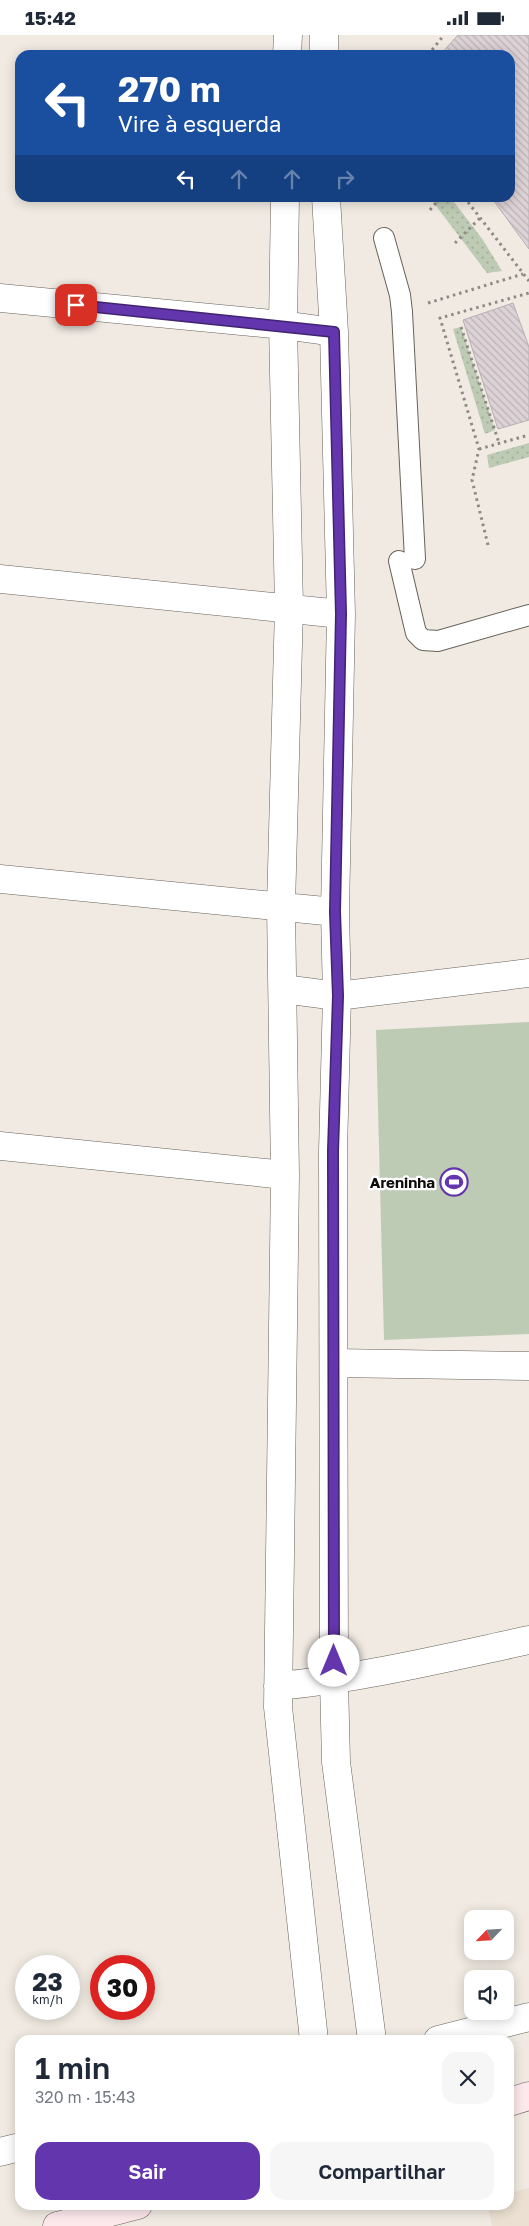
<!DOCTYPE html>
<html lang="pt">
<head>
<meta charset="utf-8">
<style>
  :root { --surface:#fff; --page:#f6f6f7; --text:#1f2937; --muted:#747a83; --accent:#6436ad }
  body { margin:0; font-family:"Golos Text",sans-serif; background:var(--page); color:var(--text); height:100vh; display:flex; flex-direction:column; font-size:19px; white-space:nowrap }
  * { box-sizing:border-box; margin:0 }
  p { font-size:16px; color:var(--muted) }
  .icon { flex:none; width:28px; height:28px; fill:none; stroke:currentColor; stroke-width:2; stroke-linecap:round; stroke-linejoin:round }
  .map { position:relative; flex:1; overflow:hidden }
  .sheet { position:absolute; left:15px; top:2000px; width:499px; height:175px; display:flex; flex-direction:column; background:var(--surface); border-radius:15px; box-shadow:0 2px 12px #0003 }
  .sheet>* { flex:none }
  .guide { position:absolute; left:15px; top:15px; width:500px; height:152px; border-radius:15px; box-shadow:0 2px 12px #0003; background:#1a4fa0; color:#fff; overflow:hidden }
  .needle { width:32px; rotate:245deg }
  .buttons { position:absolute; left:464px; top:1875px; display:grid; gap:10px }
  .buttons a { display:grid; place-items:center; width:50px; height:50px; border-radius:10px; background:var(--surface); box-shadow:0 2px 12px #0003; font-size:25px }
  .speed { position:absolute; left:15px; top:1920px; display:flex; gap:10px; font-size:25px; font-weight:700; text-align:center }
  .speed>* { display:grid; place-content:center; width:65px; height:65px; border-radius:50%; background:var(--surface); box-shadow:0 2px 12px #0003; line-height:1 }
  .speed small { font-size:12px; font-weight:400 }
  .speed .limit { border:8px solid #d22; background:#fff; color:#111 }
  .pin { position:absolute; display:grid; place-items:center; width:42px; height:42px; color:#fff; margin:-21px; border-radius:10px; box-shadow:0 2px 8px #0006 }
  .me { position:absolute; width:55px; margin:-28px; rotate:0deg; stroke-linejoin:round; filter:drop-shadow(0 0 4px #0008) }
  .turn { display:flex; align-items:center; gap:18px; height:105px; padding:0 20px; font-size:22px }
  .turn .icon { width:65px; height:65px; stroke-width:2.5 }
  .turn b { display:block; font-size:35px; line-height:42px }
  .lanes { display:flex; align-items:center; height:48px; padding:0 20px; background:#0003; justify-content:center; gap:25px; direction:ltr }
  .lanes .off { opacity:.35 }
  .round { display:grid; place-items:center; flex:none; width:52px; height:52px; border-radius:15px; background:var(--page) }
  .head { display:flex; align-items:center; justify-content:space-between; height:85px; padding:0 20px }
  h1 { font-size:30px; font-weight:600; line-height:38px }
  .button { display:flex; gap:10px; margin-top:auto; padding:10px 20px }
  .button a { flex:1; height:58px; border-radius:15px; background:var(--accent); color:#fff; font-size:20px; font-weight:600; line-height:58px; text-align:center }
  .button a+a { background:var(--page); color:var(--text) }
  .status { display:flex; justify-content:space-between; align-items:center; height:35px; padding:0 25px; background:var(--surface); direction:ltr }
  .status svg { height:14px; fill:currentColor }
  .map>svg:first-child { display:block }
  .built { fill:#ebe0d1 }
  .green { fill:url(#green-dots) }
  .pitch { fill:#becbb4 }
  .building { fill:url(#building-back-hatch); stroke:#b8aeb2 }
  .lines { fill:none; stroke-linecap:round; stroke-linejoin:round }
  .lane-casing { stroke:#67625a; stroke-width:22 }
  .street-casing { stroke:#67625a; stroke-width:29 }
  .secondary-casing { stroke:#67625a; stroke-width:29 }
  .path { stroke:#8d8983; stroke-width:3; stroke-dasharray:2.5 4; stroke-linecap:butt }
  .lane { stroke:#fff; stroke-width:20 }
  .street { stroke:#fff; stroke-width:28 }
  .secondary { stroke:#fde8ec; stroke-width:28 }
  .route-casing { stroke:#412370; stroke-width:12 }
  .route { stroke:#6436ad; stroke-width:9 }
  .labels { text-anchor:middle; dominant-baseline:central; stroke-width:4.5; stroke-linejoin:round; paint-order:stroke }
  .poi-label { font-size:15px; font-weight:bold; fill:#0e0c09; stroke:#fff; text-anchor:end }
</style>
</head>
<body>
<div class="status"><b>15:42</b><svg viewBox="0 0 49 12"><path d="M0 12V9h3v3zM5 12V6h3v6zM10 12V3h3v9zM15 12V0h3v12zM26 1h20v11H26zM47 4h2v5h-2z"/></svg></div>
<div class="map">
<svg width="529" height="2191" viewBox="0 0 529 2191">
  <defs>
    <pattern id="green-dots" width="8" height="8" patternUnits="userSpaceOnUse" patternTransform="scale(1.25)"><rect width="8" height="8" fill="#becbb4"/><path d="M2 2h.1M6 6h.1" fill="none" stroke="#a2ad99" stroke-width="1.8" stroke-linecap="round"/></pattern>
    <pattern id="building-back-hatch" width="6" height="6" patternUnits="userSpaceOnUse" patternTransform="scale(1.25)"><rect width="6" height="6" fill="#ddd2d6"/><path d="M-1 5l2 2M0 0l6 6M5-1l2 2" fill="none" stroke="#bcb3b6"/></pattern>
  </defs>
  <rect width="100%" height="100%" fill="#f0eae2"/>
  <path class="built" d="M529,2153V2191H492L488,2170H509V2158Z"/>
  <path class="green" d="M430,163H451L483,205L502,236L487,238Z
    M461,292L495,395L485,399L453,294Z
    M529,408V422L489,433L487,420Z"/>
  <path class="pitch" d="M529,987V1299L384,1305L376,995Z"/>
  <path class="building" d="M458,0H529V214L491,162H510V20H440Z
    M513,268L529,312V385L498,394L463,285Z"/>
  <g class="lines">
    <g class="lane-casing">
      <path id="lane" d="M384,203L400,260L402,277L415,524
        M399,526L416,598L423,605L438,606L529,580"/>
    </g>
    <g class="street-casing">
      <path id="street" d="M287,20L288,0
        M324,20V0
        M285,162L283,290L289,572L281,872L285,1140L278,1672L314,2005
        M326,162L334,297L341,579L335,877L337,961L333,1116L334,1646L336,1727L372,2005
        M0,263L283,290L334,297
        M0,544L341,579
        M0,844L335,877
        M283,954L337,961L529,938
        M0,1111L285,1140
        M334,1328L529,1331
        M278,1651C363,1643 445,1623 529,1605
        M438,2005L529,1982
        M0,2117L20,2112"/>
    </g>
    <g class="secondary-casing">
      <path id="secondary" d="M509,2067L529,2061
        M57,2191L138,2170"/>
    </g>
    <path class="path" d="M428,20L444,0
      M464,162L529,246
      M430,175L441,162
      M455,208L480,183
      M428,268L523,239
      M461,292L499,408
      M479,414L529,400
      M488,510L472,445L479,414L440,283L529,258"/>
    <use href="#lane" class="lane"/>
    <use href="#street" class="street"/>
    <use href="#secondary" class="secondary"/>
  </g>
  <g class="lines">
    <g class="route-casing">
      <path id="route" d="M76,270L334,297L341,579L335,877L338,961L333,1116L334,1626"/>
    </g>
    <use href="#route" class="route"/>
  </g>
  <defs>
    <g id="stadium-ring" transform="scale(1.4375)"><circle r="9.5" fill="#fff" stroke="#6436ad" stroke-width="1.5"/><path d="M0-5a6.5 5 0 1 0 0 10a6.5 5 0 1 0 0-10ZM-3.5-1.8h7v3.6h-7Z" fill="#6436ad"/></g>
  </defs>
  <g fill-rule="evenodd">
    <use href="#stadium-ring" x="454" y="1147"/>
  </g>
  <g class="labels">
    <g class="poi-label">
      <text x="435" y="1147">Areninha</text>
    </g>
  </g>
</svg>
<div class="buttons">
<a><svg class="needle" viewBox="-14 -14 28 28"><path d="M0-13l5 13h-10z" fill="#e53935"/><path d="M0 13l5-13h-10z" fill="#747a83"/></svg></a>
<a><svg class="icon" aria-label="sound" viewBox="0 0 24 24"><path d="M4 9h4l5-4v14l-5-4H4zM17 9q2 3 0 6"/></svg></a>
</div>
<div class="speed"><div>23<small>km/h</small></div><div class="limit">30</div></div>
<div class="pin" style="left:76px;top:270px;background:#d93025"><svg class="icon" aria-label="arrive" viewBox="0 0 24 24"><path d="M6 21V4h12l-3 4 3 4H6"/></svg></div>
<svg class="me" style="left:334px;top:1626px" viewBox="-20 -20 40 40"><circle r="19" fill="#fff"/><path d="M0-13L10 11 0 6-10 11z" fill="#6436ad"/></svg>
<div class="guide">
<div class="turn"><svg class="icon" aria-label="left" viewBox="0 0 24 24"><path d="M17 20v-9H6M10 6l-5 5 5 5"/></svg><div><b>270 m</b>Vire à esquerda</div></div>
<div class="lanes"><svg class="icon" aria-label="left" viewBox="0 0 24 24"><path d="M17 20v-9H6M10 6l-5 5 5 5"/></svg><svg class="icon off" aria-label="ahead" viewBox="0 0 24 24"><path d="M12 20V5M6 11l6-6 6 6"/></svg><svg class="icon off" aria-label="ahead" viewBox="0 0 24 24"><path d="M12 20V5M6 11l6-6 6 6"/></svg><svg class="icon off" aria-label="right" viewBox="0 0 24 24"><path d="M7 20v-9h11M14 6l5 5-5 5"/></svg></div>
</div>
<section class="sheet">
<div class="head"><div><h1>1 min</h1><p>320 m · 15:43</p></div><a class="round"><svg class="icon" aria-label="close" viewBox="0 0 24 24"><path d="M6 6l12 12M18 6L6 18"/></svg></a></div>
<div class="button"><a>Sair</a><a>Compartilhar</a></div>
</section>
</div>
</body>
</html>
